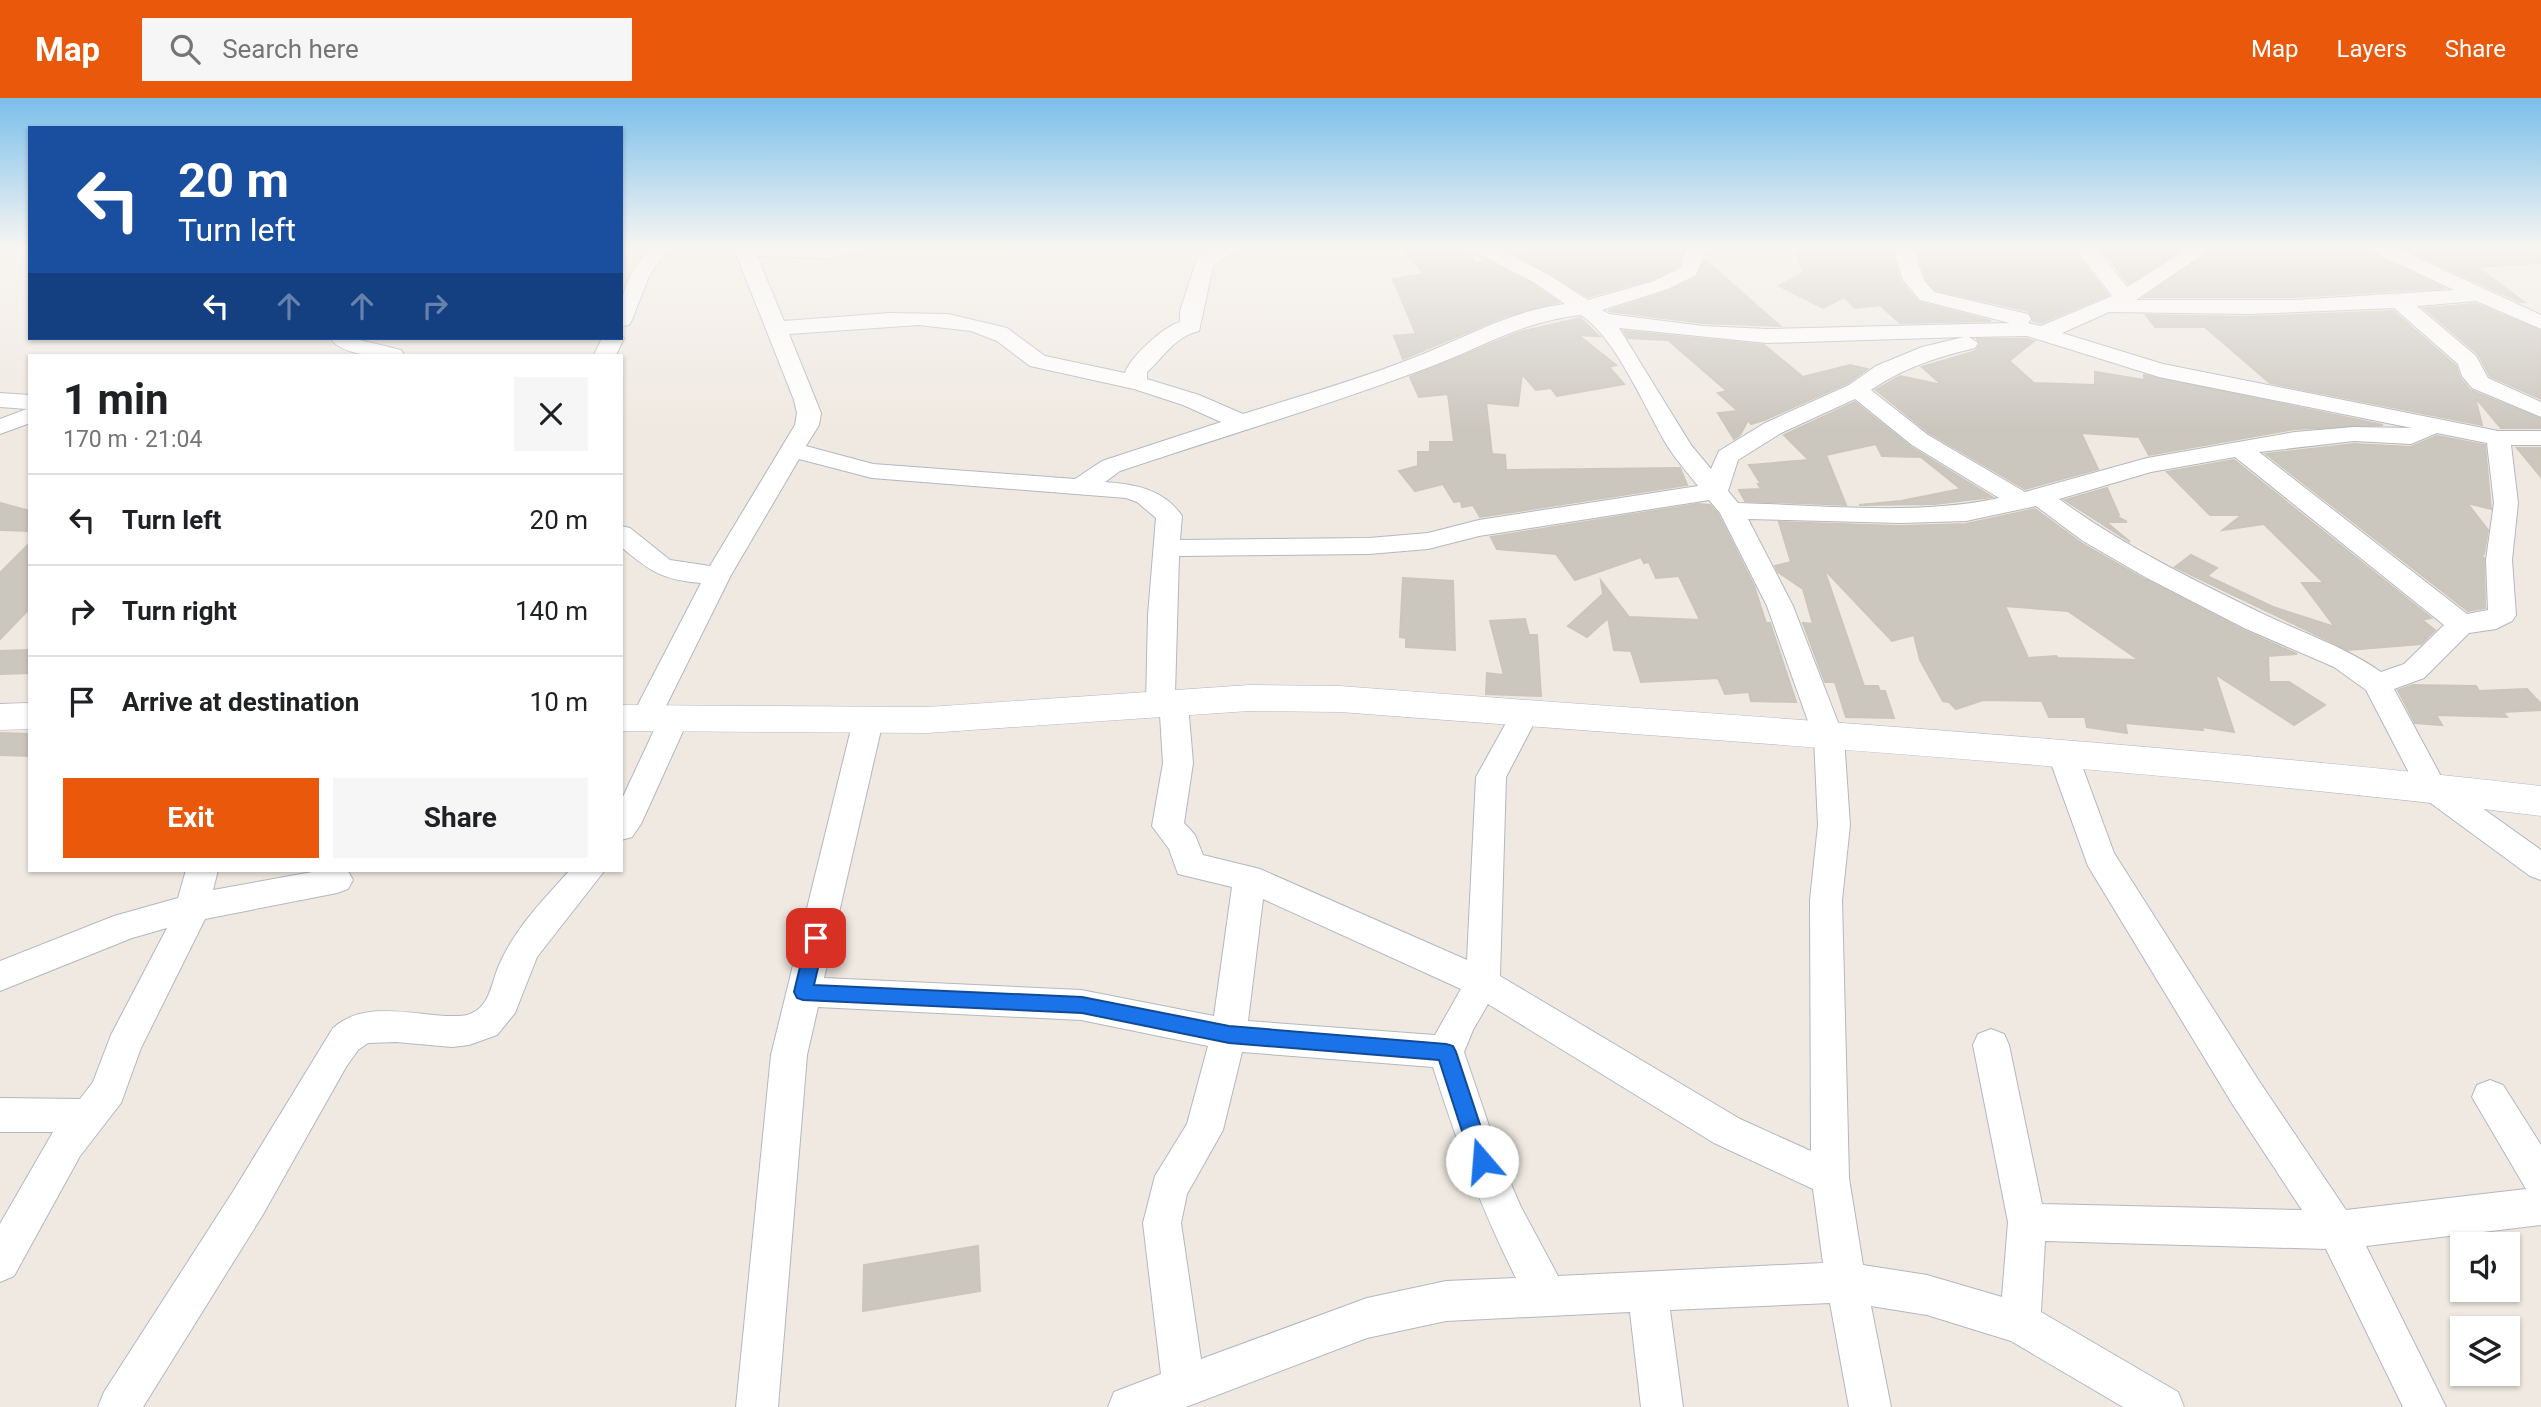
<!DOCTYPE html>
<html lang="en">
<head>
<meta charset="utf-8">
<style>
  :root { --surface:#fff; --page:#f6f6f6; --text:#202124; --muted:#757577; --line:#e0e0e0; --accent:#ea580c }
  body { margin:0; font-family:Roboto,sans-serif; background:var(--page); color:var(--text); height:100vh; display:flex; flex-direction:column; font-size:26px; white-space:nowrap }
  * { box-sizing:border-box; margin:0 }
  p { font-size:23px; color:var(--muted) }
  .icon { flex:none; width:38px; height:38px; fill:none; stroke:currentColor; stroke-width:2; stroke-linecap:round; stroke-linejoin:round }
  .map { position:relative; flex:1; overflow:hidden }
  .drawer { position:absolute; left:28px; top:256px; width:595px; height:518px; display:flex; flex-direction:column; background:var(--surface); border-radius:0px; box-shadow:0 2px 5px #0004 }
  .drawer>* { flex:none }
  .banner { position:absolute; left:28px; top:28px; width:595px; height:214px; border-radius:0px; box-shadow:0 2px 5px #0004; background:#1a4fa0; color:#fff; overflow:hidden }
  .controls { position:absolute; left:2450px; top:1134px; display:grid; gap:14px }
  .controls a { display:grid; place-items:center; width:70px; height:70px; border-radius:0px; background:var(--surface); box-shadow:0 2px 5px #0004; font-size:35px }
  .pin { position:absolute; display:grid; place-items:center; width:60px; height:60px; color:#fff; margin:-30px; border-radius:14px; box-shadow:0 4px 10px #0006 }
  .me { position:absolute; width:77px; margin:-38px; rotate:342deg; stroke-linejoin:round; filter:drop-shadow(0 0 5px #0008) }
  .turn { display:flex; align-items:center; gap:24px; height:147px; padding:0 35px; font-size:32px }
  .turn .icon { width:91px; height:91px; stroke-width:2.5 }
  .turn b { display:block; font-size:49px; line-height:60px }
  .lanes { display:flex; align-items:center; height:66px; padding:0 35px; background:#0003; justify-content:center; gap:35px; direction:ltr }
  .lanes .off { opacity:.35 }
  .round { display:grid; place-items:center; flex:none; width:74px; height:74px; border-radius:0px; background:var(--page) }
  .overview { display:flex; align-items:center; justify-content:space-between; height:119px; padding:0 35px }
  h1 { font-size:42px; font-weight:700; line-height:52px }
  .button { display:flex; gap:14px; margin-top:auto; padding:14px 35px }
  .button a { flex:1; height:80px; border-radius:0px; background:var(--accent); color:#fff; font-size:28px; font-weight:700; line-height:80px; text-align:center }
  .button a+a { background:var(--page); color:var(--text) }
  ul { padding:0; list-style:none }
  li { display:flex; align-items:center; gap:21px; height:91px; padding:0 35px; border-top:2px solid var(--line) }
  li div { flex:1 }
  li b { display:block; font-size:26px }
  li em { font-style:normal }
  header { display:flex; align-items:center; gap:42px; box-sizing:border-box; height:98px; padding:0 35px; background:var(--accent); color:#fff }
  header strong { font-size:33px }
  nav { display:flex; gap:38px; margin-inline-start:auto; font-size:24px }
  .search { width:490px; height:63px; background:var(--page); display:flex; align-items:center; gap:18px; box-sizing:border-box; padding:0 24px; border-radius:0px; color:var(--muted); font-size:26px }
  .map>svg:first-child { display:block }
  .building { fill:#cbc7bf; stroke:#cbc5ba; stroke-width:2; fill-rule:evenodd }
  .lines { fill:none; stroke-linecap:round; stroke-linejoin:round }
  .minor-casing { stroke:#b4b7c1; stroke-width:2 }
  .tertiary-casing { stroke:#b4b7c1; stroke-width:1 }
  .minor { fill:#fff; fill-rule:evenodd }
  .tertiary { fill:#fff; fill-rule:evenodd }
  .route { fill:#1a73e8; stroke:#114b97; stroke-width:2 }
</style>
</head>
<body>
<header>
<strong>Map</strong>
<div class="search"><svg class="icon" aria-label="search" viewBox="0 0 24 24"><circle cx="10" cy="10" r="6"/><path d="M15 15l6 6"/></svg>Search here</div>
<nav><a>Map</a><a>Layers</a><a>Share</a></nav>
</header>
<div class="map">
<svg width="2541" height="1309" viewBox="0 0 2541 1309">
  <rect width="100%" height="100%" fill="#efe9e1"/>
  <path class="building" d="M1401,148H1460L1476,166L1486,162L1534,187L1558,204L1506,218L1403,261L1394,238L1416,236L1393,181L1424,176Z
    M1545,148H1685L1678,168L1653,181L1588,199L1519,158Z
    M1808,148H1891L1900,183L1918,204L1991,223L1900,225L1880,207L1855,210L1844,199L1823,210L1779,188L1804,174L1794,150H1809Z
    M1916,148L2076,151L2078,158L2108,197L2041,225L2033,223L2029,213L1935,192L1926,181Z
    M2101,148H2187L2128,186Z
    M2217,148H2363L2368,154L2444,190L2295,199H2144Z
    M2398,148H2541V165L2477,169L2524,204H2520Z
    M1705,162L1780,228L1703,225L1608,213L1669,193L1697,179Z
    M2476,206L2541,233V301L2490,278L2478,256L2424,210Z
    M2393,213L2456,268L2460,280L2470,292L2541,321V330H2501L2475,299L2482,327L2270,285L2205,229H2155L2146,217L2249,219Z
    M1580,220L1599,238L1578,237L1616,267L1609,269L1624,286L1557,298L1551,290L1536,292L1522,276L1518,308L1486,305L1492,356L1505,357L1506,372L1680,370L1687,387L1480,419L1473,407L1462,409L1461,403L1454,404L1443,386L1415,393L1399,373L1418,368V354H1430V344H1454L1448,296L1419,299L1410,279L1520,234Z
    M1624,233L1764,247L1803,279L1850,267L1867,271L1848,285L1764,322L1751,326L1748,322L1740,337L1734,341L1718,315L1738,313L1718,295L1727,293L1668,242L1628,240Z
    M1977,241H2027L2034,243L2009,263L2034,285L2095,287V274L2144,282V277L2383,327L2295,331L2149,357L2139,339L2081,335L2098,371L2025,391L1929,335L1876,292L1900,278L1942,287L1922,269L1976,253L1980,246Z
    M1855,304L1911,349L1992,399L1935,406L1859,407L1901,403L1961,391L1921,359L1882,358L1876,346L1826,357L1846,407L1745,403L1739,392L1761,391L1758,386H1761L1749,367L1809,362L1784,337Z
    M2437,338L2485,347L2491,411L2467,405L2488,432L2484,456L2480,455L2484,460L2485,510L2468,513L2266,356L2354,346L2411,349Z
    M2517,350H2541V379Z
    M2234,362L2431,520L2422,522L2435,532L2421,546L2348,552L2175,469L2191,457L2217,470L2207,478L2273,509L2335,529L2302,485H2324L2264,426L2223,432L2242,417H2210L2167,374Z
    M2107,390L2119,417H2114L2127,424H2106L2130,444L2065,402Z
    M0,405L30,413V433L0,432Z
    M1698,406L1710,407L1718,416L1754,488L1766,525H1770L1796,604L1751,603L1749,594L1725,596L1718,580L1641,584L1631,553L1614,552L1608,520L1587,539L1568,528L1603,496L1601,483L1629,519L1700,522L1679,478L1656,480L1649,464L1644,465L1641,459L1575,482L1556,456L1497,451L1491,439Z
    M2035,411L2081,445L2146,482L2243,532L2297,556L2268,558L2269,584H2289L2325,607L2294,627L2215,576L2234,634L2202,629L2203,632L2125,625L2127,635L2087,629L2085,619H2049L2042,603L1983,602L1956,611L1949,604L1943,603L1920,562L1914,537L1892,543L1824,471L1864,588H1878L1880,593H1885L1894,620L1846,619L1835,584H1825L1803,525L1813,526L1803,491L1778,474L1775,468L1791,464L1779,424L1900,428L1966,426ZM2005,508L2068,513L2139,562L2058,560L2056,558L2028,560Z
    M30,445V510L0,541V475Z
    M1403,480L1453,483L1455,552L1406,549V540L1400,539Z
    M1525,521L1529,537H1537L1541,598L1486,596L1487,575L1504,577L1490,523Z
    M30,552V575L0,576V553Z
    M2413,587L2476,588L2479,593L2527,591L2541,606V612L2503,614L2507,619L2436,617L2442,627L2415,625L2398,592Z
    M0,635L30,636V658L0,657Z
    M978,1148L980,1193L863,1213L864,1167Z"/>
  <g class="lines">
    <g class="minor-casing">
      <path id="minor" d="M621,148H633L630,152L621,154Z
        M650,148H670L649,178L632,222L629,227L621,228C621,187 627,181 650,148Z
        M733,148H869L866,152L831,160L757,158L784,223L890,215L948,216L1007,230L1045,258L1125,275C1129,260 1164,228 1180,224V213L1197,161L1219,148H1243L1213,168L1199,233C1174,239 1165,258 1147,274V281L1199,297L1243,316C1300,298 1358,282 1413,260C1463,241 1511,212 1565,206L1535,185L1472,152L1469,148H1494L1549,177L1588,202L1654,183L1680,170L1688,148H1708L1696,177L1668,191L1602,212L1609,216L1703,228L1767,231L2010,225L1920,202L1903,182L1893,148H1913L1924,182L1934,194L2028,216L2031,221L2028,225L2041,228L2112,198L2080,156L2078,148H2098L2100,155L2127,189L2192,148H2215L2136,202H2295L2454,192L2369,152L2366,148H2392L2541,217V231L2476,203L2417,208L2476,258L2488,280L2541,304V319L2472,290L2462,278L2458,266L2394,210L2249,216L2109,214L2062,235L2163,266L2498,333H2541V347H2511L2518,405L2512,462L2516,517L2512,523L2496,531L2469,535L2424,580L2394,591L2443,682L2541,752V782L2530,778L2421,698L2366,592L2334,569L2244,530L2147,480L2083,443L2036,408L1966,423L1900,425L1748,421L1793,508L1844,640L1850,727L1842,802L1849,1080L1863,1167L1927,1177L2002,1199L2008,1124L1973,947L1978,936L1991,931L2004,936L2009,947L2042,1106L2302,1112L2233,1007L2088,768L2048,657L2052,649L2063,646L2074,649L2078,657L2114,755L2259,983L2346,1112L2526,1091L2472,999L2477,987L2490,982L2503,987L2541,1047V1127L2366,1148L2446,1309H2403L2326,1151L2045,1143L2041,1214L2178,1294L2184,1309H2123L2011,1243L1927,1217L1871,1208L1891,1309H1849L1830,1205L1670,1212L1683,1309H1641L1630,1214L1446,1223L1367,1240L1186,1309H1108L1114,1294L1161,1276L1143,1125L1155,1078L1187,1026L1208,948L1081,922L818,909L807,957L778,1309H736L771,957L853,623L858,616L868,612L878,616L883,623L824,880L1081,892L1214,918L1232,789L1178,776L1169,751L1152,728L1163,665L1160,617L1150,614L1146,607L1148,517L1156,420L1137,404L1126,400L872,380L799,361L731,477L664,612L674,609L684,613L689,620L641,726L632,739L621,742V703L656,628L646,631L636,627L631,620L701,485C662,482 650,473 621,449V428L630,430L670,462L710,468L795,327L797,315L794,302ZM1581,217C1617,241 1645,311 1668,349C1677,363 1688,375 1698,388L1479,422L1428,435L1369,440L1180,442L1182,418C1164,391 1134,386 1105,384L1120,373C1222,339 1326,308 1427,270C1482,250 1519,224 1581,217ZM919,227L971,233L997,243L1030,268L1134,291L1183,307L1221,324L1102,363L1075,381L873,366L806,348L819,327L821,315L789,236ZM1619,230L1767,245L1964,239L1922,249L1876,268L1849,287L1765,325L1719,353L1711,371L1691,347ZM2027,238L2159,279L2412,330L2354,329L2295,334L2147,360L2025,394L1928,337L1871,292C1903,270 1937,259 1975,250L1978,245L1969,239ZM1855,301L1912,347L1999,400C1915,418 1824,407 1738,405L1728,393L1738,362L1781,335ZM2437,335L2487,345L2494,405L2486,462L2488,512L2467,516L2259,354L2354,343L2411,346ZM2235,359L2444,527L2404,566L2381,574C2344,548 2302,535 2261,515C2191,481 2122,447 2059,401L2151,374ZM1709,402L1720,415L1767,508L1814,640L1818,727L1810,802L1811,1053L1740,1021L1500,878L1506,679L1540,614L1536,607L1526,604L1516,607L1476,679L1467,862L1260,771L1203,757L1195,737L1184,725L1193,665L1188,606L1184,599L1175,596L1179,458L1369,456L1428,451L1479,438ZM1263,801L1461,891L1435,937L1248,923ZM1488,906L1714,1045L1813,1091L1823,1165L1558,1178L1521,1109L1501,1063L1464,954L1473,932ZM1242,954L1433,969C1456,1042 1481,1111 1516,1180L1446,1183L1367,1200L1201,1261L1181,1125L1187,1096L1223,1032Z
        M621,236L624,240L616,257H594L602,240H621Z
        M330,240C355,239 376,246 401,252L404,257C383,258 344,260 330,240Z
        M0,295L30,297V325L0,336V321L27,311L0,309Z
        M186,772H218L213,792L323,772L348,773L353,782L348,791L337,795L205,821L141,950L121,1005L80,1058L14,1178L0,1184V1126L53,1034H0V1000L80,1001L93,984L111,937L167,830L132,840L0,893V863L114,818L178,800Z
        M570,772H605L537,859L515,915L497,937L469,947L452,949L396,944L368,945L358,952L346,969L262,1118L143,1309H98L104,1294L234,1092L333,930C363,903 409,916 446,918C453,918 465,919 472,915C491,907 492,881 500,865C516,829 544,801 570,772Z"/>
    </g>
    <g class="tertiary-casing">
      <path id="tertiary" d="M1249,587L1340,588C1740,619 2142,642 2541,688V718C2142,669 1740,645 1340,614L1249,613L928,635L621,633V607L928,609Z
        M30,605V631L0,632V606Z"/>
    </g>
    <use href="#minor" class="minor"/>
    <use href="#tertiary" class="tertiary"/>
  </g>
  <linearGradient id="sky" x2="0" y2="1"><stop stop-color="#7abfeb"/><stop offset="0.45" stop-color="#f8f5f2"/><stop offset="1" stop-color="#f8f5f2" stop-opacity="0"/></linearGradient>
  <rect width="2541" height="331" fill="url(#sky)"/>
  <path class="route" d="M816,832L822,835L825,840L814,887L1082,899L1229,928L1446,946L1453,948L1456,954L1492,1063L1489,1070L1482,1073L1474,1070L1439,962L1229,945L1082,915L803,902L797,900L794,894L807,840L810,835Z"/>
</svg>
<div class="controls">
<a><svg class="icon" aria-label="sound" viewBox="0 0 24 24"><path d="M4 9h4l5-4v14l-5-4H4zM17 9q2 3 0 6"/></svg></a>
<a><svg class="icon" aria-label="layers" viewBox="0 0 24 24"><path d="M12 4l9 5-9 5-9-5zM3 14l9 5 9-5"/></svg></a>
</div>
<div class="pin" style="left:816px;top:840px;background:#d93025"><svg class="icon" aria-label="arrive" viewBox="0 0 24 24"><path d="M6 21V4h12l-3 4 3 4H6"/></svg></div>
<svg class="me" style="left:1482px;top:1063px" viewBox="-20 -20 40 40"><circle r="19" fill="#fff"/><path d="M0-13L10 11 0 6-10 11z" fill="#1a73e8"/></svg>
<div class="banner">
<div class="turn"><svg class="icon" aria-label="left" viewBox="0 0 24 24"><path d="M17 20v-9H6M10 6l-5 5 5 5"/></svg><div><b>20 m</b>Turn left</div></div>
<div class="lanes"><svg class="icon" aria-label="left" viewBox="0 0 24 24"><path d="M17 20v-9H6M10 6l-5 5 5 5"/></svg><svg class="icon off" aria-label="ahead" viewBox="0 0 24 24"><path d="M12 20V5M6 11l6-6 6 6"/></svg><svg class="icon off" aria-label="ahead" viewBox="0 0 24 24"><path d="M12 20V5M6 11l6-6 6 6"/></svg><svg class="icon off" aria-label="right" viewBox="0 0 24 24"><path d="M7 20v-9h11M14 6l5 5-5 5"/></svg></div>
</div>
<section class="drawer">
<div class="overview"><div><h1>1 min</h1><p>170 m · 21:04</p></div><a class="round"><svg class="icon" aria-label="close" viewBox="0 0 24 24"><path d="M6 6l12 12M18 6L6 18"/></svg></a></div>
<ul>
<li><svg class="icon" aria-label="left" viewBox="0 0 24 24"><path d="M17 20v-9H6M10 6l-5 5 5 5"/></svg><div><b>Turn left</b></div><em>20 m</em></li>
<li><svg class="icon" aria-label="right" viewBox="0 0 24 24"><path d="M7 20v-9h11M14 6l5 5-5 5"/></svg><div><b>Turn right</b></div><em>140 m</em></li>
<li><svg class="icon" aria-label="arrive" viewBox="0 0 24 24"><path d="M6 21V4h12l-3 4 3 4H6"/></svg><div><b>Arrive at destination</b></div><em>10 m</em></li>
</ul>
<div class="button"><a>Exit</a><a>Share</a></div>
</section>
</div>
</body>
</html>
